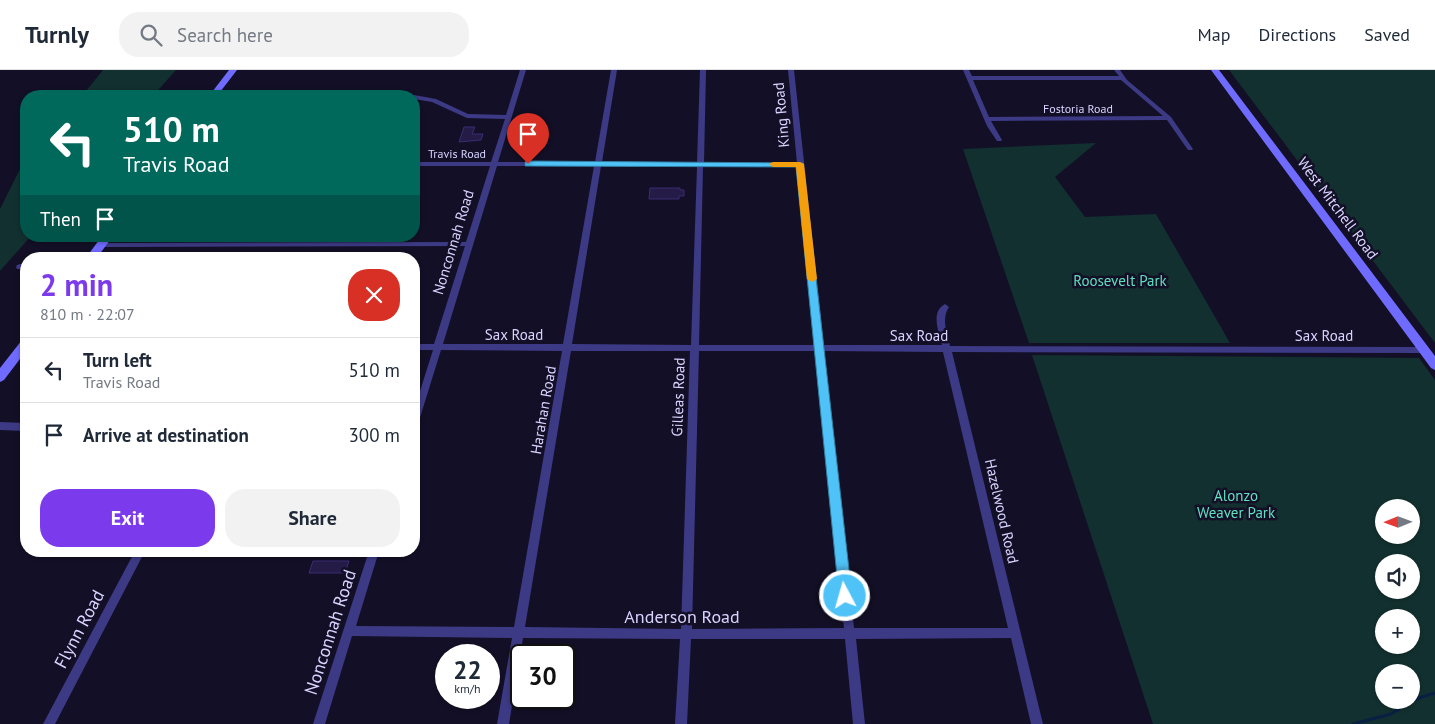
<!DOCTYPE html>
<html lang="en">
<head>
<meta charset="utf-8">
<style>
  :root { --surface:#fff; --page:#f2f2f3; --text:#1f2937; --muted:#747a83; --line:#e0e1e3; --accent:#7c3aed }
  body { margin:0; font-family:"PT Sans",sans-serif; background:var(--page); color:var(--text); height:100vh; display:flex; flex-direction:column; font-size:19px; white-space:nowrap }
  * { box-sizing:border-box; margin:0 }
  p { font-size:16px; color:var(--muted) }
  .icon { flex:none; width:28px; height:28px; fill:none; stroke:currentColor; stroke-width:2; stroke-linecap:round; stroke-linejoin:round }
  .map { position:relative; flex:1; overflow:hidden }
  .panel { position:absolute; left:20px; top:182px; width:400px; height:305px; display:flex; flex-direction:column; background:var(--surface); border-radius:20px; box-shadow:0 1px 4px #0004 }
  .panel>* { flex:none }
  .top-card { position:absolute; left:20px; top:20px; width:400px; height:152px; border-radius:20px; box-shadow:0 1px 4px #0004; background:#00695c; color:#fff; overflow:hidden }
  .needle { width:32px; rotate:269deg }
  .fabs { position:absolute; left:1375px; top:429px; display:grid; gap:10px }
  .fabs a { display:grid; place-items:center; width:45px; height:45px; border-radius:50%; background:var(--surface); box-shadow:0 1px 4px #0004; font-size:25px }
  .speed { position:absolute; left:435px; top:574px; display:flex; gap:10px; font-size:25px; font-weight:700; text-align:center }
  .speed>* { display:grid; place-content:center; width:65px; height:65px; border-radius:50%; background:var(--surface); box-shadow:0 1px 4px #0004; line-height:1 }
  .speed small { font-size:12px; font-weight:400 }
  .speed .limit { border:2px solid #111; border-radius:8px; background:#fff; color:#111 }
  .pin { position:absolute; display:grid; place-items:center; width:42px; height:42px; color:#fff; margin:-51px -21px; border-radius:50% 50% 50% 0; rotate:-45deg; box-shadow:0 0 5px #0007 }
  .pin .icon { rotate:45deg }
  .me { position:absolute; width:55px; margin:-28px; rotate:354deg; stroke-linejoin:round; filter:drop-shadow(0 0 4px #0008) }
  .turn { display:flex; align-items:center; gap:18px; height:105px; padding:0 20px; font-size:22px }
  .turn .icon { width:65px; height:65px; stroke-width:2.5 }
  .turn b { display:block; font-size:35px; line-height:42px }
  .then { display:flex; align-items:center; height:48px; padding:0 20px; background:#0003; gap:10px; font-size:19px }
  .round { display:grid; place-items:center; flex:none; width:52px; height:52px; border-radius:20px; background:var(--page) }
  .head { display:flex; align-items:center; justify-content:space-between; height:85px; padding:0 20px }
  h1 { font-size:30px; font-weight:700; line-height:38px; color:var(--accent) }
  .primary-button { display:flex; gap:10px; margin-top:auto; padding:10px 20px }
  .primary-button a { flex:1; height:58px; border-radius:20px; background:var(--accent); color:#fff; font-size:20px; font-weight:700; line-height:58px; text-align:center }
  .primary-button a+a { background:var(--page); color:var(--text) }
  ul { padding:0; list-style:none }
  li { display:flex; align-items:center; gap:15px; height:65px; padding:0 20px; border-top:1px solid var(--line) }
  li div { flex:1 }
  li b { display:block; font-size:19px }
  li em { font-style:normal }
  header { display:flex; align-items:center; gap:30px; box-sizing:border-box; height:70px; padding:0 25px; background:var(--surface); border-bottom:1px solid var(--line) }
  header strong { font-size:24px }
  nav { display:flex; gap:28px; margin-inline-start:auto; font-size:18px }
  .search { width:350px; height:45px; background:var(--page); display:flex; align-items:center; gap:12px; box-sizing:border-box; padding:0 18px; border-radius:20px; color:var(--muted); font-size:19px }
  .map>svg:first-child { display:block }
  .green { fill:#12302f; fill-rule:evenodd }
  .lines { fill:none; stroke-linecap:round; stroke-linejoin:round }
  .stream { stroke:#0a1f44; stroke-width:3 }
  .building { fill:#241b47; stroke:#3b2d73 }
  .minor { fill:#3d3a85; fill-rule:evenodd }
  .secondary { fill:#6f6bff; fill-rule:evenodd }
  .route { fill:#4fc3f7; stroke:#337fa1 }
  .slow { fill:#f59e0b }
  .labels { text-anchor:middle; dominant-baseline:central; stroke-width:5; stroke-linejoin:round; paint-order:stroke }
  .far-street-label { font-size:12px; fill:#d9d4ff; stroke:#130f26 }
  .street-label { font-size:15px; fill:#d9d4ff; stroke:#130f26 }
  .park-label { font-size:15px; fill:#5fe0c0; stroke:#130f26 }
  .near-street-label { font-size:18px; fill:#d9d4ff; stroke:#130f26 }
</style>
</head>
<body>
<header>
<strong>Turnly</strong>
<div class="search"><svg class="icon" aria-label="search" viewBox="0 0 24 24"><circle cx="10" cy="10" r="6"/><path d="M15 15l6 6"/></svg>Search here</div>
<nav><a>Map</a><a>Directions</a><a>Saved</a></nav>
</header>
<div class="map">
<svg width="1435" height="654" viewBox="0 0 1435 654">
  <rect width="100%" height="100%" fill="#130f26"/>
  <path class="green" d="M103,0H176L153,26H82Z
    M1229,0H1435V273Z
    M1096,73L1055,107L1085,147L1156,144L1230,273H1029L963,79Z
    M26,87V166H31L0,201V139Z
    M1032,285L1419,288L1435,310V654H1153ZM1384,438H1411V465H1384ZM1384,492H1411V520H1384ZM1384,548H1411V575H1384ZM1411,602V630H1384V602Z"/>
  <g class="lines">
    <path class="stream" d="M1353,654L1391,644L1413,630L1435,623"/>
  </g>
  <path class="building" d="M464,57H475L472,64H483L481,70L459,72Z
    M650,118H680V120H684V126H679V129H649Z
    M313,491H349L345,503H309Z"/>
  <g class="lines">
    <path class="minor" d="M520,0H526L498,92H595L611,0H617L602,92L697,93L700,0H706L704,93H797L788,0H794L824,275H942C939,262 930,242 945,234L949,237C941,249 947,262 950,276L1424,277L1428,280L1424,283L952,282L1043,654H1031L1011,568L856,569L865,654H853L845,569H691L687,654H675L680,569L523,568L509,654H497L512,568L352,566L325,654H313L369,481H379L356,556L514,557L562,281L441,280L418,354L417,357L414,358V340L433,280H414V274H434L465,176L101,177L97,175L101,173L466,172L490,96H414V92H491L505,49L467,48L432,32L414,29V26H411L414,25L436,29L468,44L506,45ZM497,96H594L563,274H443ZM601,96L697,97L691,275L572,274ZM703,97H798L815,275H699ZM571,281H690L681,559L525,557ZM699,281H816L844,558L692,559ZM824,281L943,282L1008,558H854Z
      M963,0H969L972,6H1119L1114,0H1120L1127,10L1171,47L1193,79L1192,80H1188L1167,50L991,51L1002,70L1001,71H997L987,56ZM973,10H1121L1163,46L989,47Z
      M20,194L26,195V199H17L16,197L17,195Z
      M0,352L26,353V361L0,360Z
      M135,481H145L55,654H43Z"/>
    <path class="secondary" d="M229,0H237L217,26H209Z
      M1211,0H1219L1435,286V300L1431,298Z
      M102,166H113L96,189H85Z
      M26,269V281L4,310L0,312V298L22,270Z"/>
  </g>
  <path class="route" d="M528,91L803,93L852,526L850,531L845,533L841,531L839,526L796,97L525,96V92Z"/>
  <path class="slow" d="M800,92L804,94L817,209L812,212L807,209L796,97H773L769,94L773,92Z"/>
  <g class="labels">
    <g class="far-street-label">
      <text x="1078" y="38">Fostoria Road</text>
      <text x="457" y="83">Travis Road</text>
    </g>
    <g class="street-label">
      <text transform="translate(781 45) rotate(-95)">King Road</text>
      <text transform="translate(1338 138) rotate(53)">West Mitchell Road</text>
      <text transform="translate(453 172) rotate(-73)">Nonconnah Road</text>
      <text x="514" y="264">Sax Road</text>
      <text x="919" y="265">Sax Road</text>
      <text x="1324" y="265">Sax Road</text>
      <text transform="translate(678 327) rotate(-88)">Gilleas Road</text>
      <text transform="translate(543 340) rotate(-80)">Harahan Road</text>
      <text transform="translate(1002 441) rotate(77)">Hazelwood Road</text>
    </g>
    <g class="park-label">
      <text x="1120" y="210">Roosevelt Park</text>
      <text x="1236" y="425">Alonzo<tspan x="1236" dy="17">Weaver Park</tspan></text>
    </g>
    <g class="near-street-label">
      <text x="682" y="546">Anderson Road</text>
      <text transform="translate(79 559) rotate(-62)">Flynn Road</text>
      <text transform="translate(330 562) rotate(-72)">Nonconnah Road</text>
    </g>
  </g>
</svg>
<div class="fabs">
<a><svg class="needle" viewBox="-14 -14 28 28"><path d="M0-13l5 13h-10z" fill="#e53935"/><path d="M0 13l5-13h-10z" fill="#747a83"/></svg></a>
<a><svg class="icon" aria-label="sound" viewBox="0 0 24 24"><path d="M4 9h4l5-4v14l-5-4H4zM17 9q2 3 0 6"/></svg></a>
<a>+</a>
<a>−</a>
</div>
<div class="speed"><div>22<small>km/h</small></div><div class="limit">30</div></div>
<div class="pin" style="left:528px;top:94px;background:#d93025"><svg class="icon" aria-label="arrive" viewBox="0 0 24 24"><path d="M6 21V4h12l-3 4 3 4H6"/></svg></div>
<svg class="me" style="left:845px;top:526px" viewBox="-20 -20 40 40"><circle r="17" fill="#4fc3f7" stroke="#fff" stroke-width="3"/><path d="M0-11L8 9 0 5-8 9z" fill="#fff"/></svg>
<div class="top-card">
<div class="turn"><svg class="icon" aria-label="left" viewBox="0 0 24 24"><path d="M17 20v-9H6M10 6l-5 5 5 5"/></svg><div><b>510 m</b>Travis Road</div></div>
<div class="then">Then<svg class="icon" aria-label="arrive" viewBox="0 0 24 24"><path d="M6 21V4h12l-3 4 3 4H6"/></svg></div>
</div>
<section class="panel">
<div class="head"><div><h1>2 min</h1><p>810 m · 22:07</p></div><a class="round" style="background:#d93025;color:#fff"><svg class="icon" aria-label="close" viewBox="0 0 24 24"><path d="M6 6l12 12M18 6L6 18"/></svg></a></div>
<ul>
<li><svg class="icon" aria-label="left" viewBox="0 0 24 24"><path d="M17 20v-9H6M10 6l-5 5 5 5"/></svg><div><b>Turn left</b><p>Travis Road</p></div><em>510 m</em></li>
<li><svg class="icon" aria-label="arrive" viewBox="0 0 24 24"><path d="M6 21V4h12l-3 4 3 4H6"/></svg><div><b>Arrive at destination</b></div><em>300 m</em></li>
</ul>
<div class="primary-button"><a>Exit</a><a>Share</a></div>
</section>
</div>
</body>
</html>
